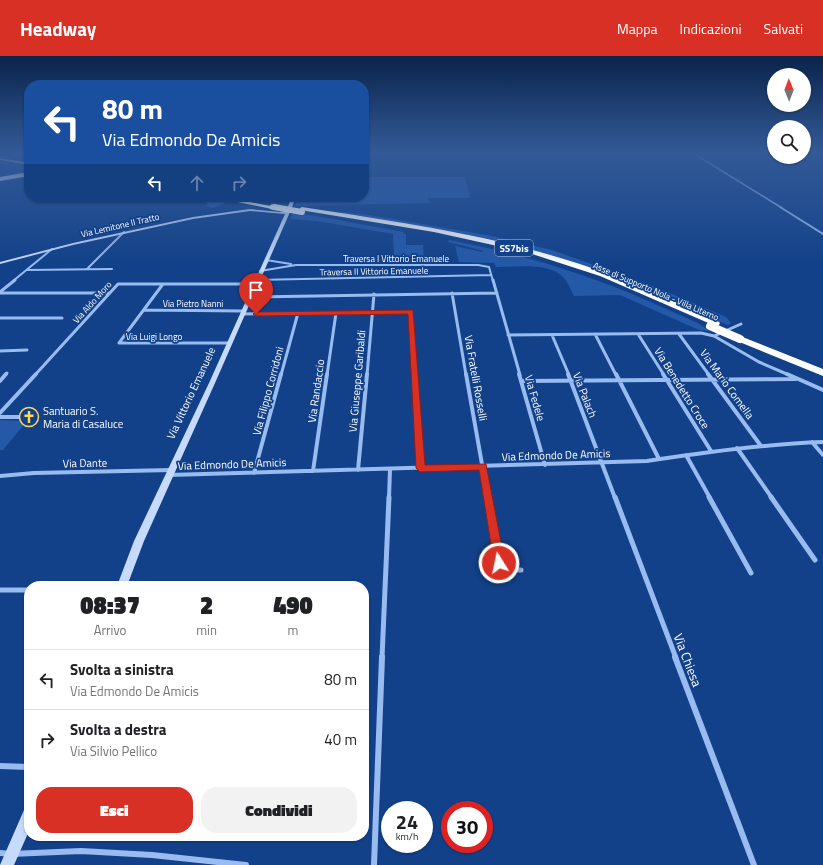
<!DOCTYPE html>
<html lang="it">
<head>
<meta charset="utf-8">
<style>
  :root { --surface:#fff; --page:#f2f2f2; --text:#202124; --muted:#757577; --line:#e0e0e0; --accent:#d93025 }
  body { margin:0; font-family:"Titillium Web",sans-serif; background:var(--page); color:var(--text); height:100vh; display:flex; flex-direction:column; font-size:15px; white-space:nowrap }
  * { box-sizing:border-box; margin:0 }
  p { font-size:13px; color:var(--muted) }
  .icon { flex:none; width:22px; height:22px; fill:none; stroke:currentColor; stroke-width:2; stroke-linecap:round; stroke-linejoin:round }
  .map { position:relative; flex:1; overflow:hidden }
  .panel { position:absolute; left:24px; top:525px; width:345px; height:260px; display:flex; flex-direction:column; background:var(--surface); border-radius:16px; box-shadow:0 1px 3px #0004 }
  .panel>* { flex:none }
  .banner { position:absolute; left:24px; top:24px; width:345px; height:122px; border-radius:16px; box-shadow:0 1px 3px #0004; background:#1a4fa0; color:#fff; overflow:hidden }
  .needle { width:26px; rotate:359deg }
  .fabs { position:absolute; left:767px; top:12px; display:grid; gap:8px }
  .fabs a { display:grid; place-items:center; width:44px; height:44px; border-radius:50%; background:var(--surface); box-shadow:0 1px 3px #0004; font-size:20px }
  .speed { position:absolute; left:381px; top:745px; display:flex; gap:8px; font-size:20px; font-weight:700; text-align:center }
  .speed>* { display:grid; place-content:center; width:52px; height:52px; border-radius:50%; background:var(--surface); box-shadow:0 1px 3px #0004; line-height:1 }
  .speed small { font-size:10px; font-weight:400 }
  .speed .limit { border:6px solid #d22; background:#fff; color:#111 }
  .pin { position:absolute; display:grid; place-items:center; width:34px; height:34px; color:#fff; margin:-41px -17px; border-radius:50% 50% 50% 0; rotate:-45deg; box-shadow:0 0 4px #0007 }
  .pin .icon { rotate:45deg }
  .me { position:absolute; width:44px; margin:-22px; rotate:350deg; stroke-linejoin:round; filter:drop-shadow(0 0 3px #0008) }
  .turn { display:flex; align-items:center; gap:14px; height:84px; padding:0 12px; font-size:18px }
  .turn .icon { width:52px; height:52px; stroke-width:2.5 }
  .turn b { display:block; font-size:28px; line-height:34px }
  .lanes { display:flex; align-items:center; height:38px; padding:0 12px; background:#0003; justify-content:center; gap:20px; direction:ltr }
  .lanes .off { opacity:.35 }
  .eta { display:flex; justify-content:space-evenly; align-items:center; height:68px; text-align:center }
  .eta b { font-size:24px; font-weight:800; line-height:28px }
  .action { display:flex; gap:8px; margin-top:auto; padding:8px 12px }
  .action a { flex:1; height:46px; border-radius:16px; background:var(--accent); color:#fff; font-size:16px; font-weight:800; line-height:46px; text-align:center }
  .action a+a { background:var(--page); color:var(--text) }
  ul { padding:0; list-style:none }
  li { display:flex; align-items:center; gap:12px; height:60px; padding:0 12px; border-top:1px solid var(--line) }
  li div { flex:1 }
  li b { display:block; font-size:15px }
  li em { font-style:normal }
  header { display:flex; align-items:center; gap:24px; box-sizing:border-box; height:56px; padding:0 20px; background:var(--accent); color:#fff }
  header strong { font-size:19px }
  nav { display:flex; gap:22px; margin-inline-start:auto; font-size:14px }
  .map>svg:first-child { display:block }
  .green { fill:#2459a8 }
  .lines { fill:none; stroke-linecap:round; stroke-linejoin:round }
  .street-far5 { stroke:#98bcf0; stroke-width:1.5 }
  .street-far4 { stroke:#98bcf0; stroke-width:2 }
  .street-far3 { stroke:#98bcf0; stroke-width:3 }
  .street-far2 { stroke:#98bcf0; stroke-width:4 }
  .street-far1 { stroke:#98bcf0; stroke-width:5 }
  .street { stroke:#98bcf0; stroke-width:6 }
  .secondary { fill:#c6dafb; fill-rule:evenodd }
  .highway { fill:#fff; fill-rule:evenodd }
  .highway-bridge-far2 { stroke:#fff; stroke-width:5 }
  .highway-bridge-far1 { stroke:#fff; stroke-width:6 }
  .highway-bridge { stroke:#fff; stroke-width:8 }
  .route { fill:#d93025; stroke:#8d1f18 }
  .labels { text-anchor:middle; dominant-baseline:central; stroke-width:3.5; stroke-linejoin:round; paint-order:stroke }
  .far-street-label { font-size:9px; fill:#fff; stroke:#124189 }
  .shield { fill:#124189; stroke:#b8c6dc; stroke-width:1 }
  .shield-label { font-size:10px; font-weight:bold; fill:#fff }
  .street-label { font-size:11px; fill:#fff; stroke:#124189 }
  .poi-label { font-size:11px; fill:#fff; stroke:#124189; text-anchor:start }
  .near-street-label { font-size:13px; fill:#fff; stroke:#124189 }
</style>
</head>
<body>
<header>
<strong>Headway</strong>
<nav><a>Mappa</a><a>Indicazioni</a><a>Salvati</a></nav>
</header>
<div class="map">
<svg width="823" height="809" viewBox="0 0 823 809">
  <rect width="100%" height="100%" fill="#124189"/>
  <path class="green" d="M364,121H465L470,142H428L430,147L295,150L299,141H364Z
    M185,141H208L229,145L213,152L206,150L208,147Z
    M293,156L404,176L403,178H406V189H423L424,206H394L393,178L317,165L290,163Z
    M344,156L370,159L492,180L552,194L658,232L726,261L731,267L728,269L616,221L536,195L333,157Z
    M449,184C523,198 595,220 664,252C679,259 697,265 710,275L699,274L620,239L574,240C571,234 568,226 563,221C549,206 515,211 496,211L494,207L459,206L455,190L482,196L484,195L448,186Z
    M0,364L27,365L3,394H0Z"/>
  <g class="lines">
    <path class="street-far5" d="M691,96L782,152"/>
    <path class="street-far4" d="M780,151L823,178
      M266,204L291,208
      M87,213L124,176
      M27,214L112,213
      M260,215L296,209H478L489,211L493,225
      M256,224L491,219
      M13,225L52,193"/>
    <path class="street-far3" d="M256,224H263
      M493,224L520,319
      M163,228L119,287H230
      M0,236L15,224
      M0,237H110
      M452,237L466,319
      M249,241L497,237
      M144,254L243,255
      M242,258L411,256L415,319
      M0,262H62
      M595,278L616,319
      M638,278L664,319
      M679,278L709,319
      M508,279L701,277L714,280L741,268
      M552,279L569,319
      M714,280L759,306L789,319
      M0,295L27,294
      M5,319L7,317
      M35,319L118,228H255
      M281,319L298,257
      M327,319L336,257
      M367,319L374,238"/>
    <path class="street-far2" d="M415,318L420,412
      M466,318L488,442
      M519,318L545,409
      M568,318L615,442
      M616,318L659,403
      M663,318L711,395
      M708,318L761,390
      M787,318L823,334
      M0,325L6,318
      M521,325L796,323
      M0,357L36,318
      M0,361H23
      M812,386L823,399
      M737,392L772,442
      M686,399L710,442
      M358,414L367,318
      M313,415L327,318
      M254,417L281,318
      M169,419L647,405C705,396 764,388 823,386
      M0,420L34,417L171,414
      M389,442L390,413"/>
    <path class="street-far1" d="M487,441L499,507L505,514H521
      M615,441L676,602
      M709,441L751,517
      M771,441L815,504
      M99,530L122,528
      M0,534H29
      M382,602L389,441"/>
    <path class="street" d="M675,601L754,809
      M0,710L29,711
      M0,797L11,798L81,795L152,799L246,809
      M374,809L382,601"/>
    <path class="secondary" d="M292,141H296L290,156L215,327L144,485L127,530H117L134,485L209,327L285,158L250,155L193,163L73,189L0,208V206L73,187L193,161L250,153L280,156L286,155Z
      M29,752V775L14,809H0L24,754Z"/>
    <path class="highway" d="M0,102L29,107V109L0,104Z
      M29,116V120L0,125V121Z
      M213,141H225L275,151L272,153Z
      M302,151C391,165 481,177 567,204C601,214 635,228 668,243C680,248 713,259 720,267L719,269H713L600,220L529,197L434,176L300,154V152Z
      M740,280L823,313V320L737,285L735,283Z"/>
    <path class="highway-bridge-far2" d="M272,151L280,152"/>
    <path class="highway-bridge-far1" d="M274,151L302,156"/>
    <path class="highway-bridge" d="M710,270L740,283"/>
  </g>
  <linearGradient id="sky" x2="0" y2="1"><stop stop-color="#0a244b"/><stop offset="0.46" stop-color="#335a97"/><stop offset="1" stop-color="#335a97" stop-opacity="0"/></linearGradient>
  <rect width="823" height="210" fill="url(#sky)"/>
  <path class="route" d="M413,254L425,409L486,408L505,507L503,511L499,512L495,511L494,507L479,414L420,416L416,412L408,258L256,260L253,258L256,256Z"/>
  <defs>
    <g id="church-ring" transform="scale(1)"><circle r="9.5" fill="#124189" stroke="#ffd657" stroke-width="1.5"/><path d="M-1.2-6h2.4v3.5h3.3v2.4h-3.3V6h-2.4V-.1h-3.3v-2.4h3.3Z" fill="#ffd657"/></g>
  </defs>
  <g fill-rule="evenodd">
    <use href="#church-ring" x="29" y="361"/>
  </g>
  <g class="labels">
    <g class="far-street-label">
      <text transform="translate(120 169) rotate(-13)">Via Lemitone II Tratto</text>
      <text x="396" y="202">Traversa I Vittorio Emanuele</text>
      <text transform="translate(374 215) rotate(-1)">Traversa II Vittorio Emanuele</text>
      <text transform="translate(656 235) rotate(23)">Asse di Supporto Nola - Villa Literno</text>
      <text transform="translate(92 246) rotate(-48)">Via Aldo Moro</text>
      <text x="193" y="247">Via Pietro Nanni</text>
      <text x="154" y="280">Via Luigi Longo</text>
    </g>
    <rect class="shield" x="495" y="184" width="38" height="16" rx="3"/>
    <g class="shield-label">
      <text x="514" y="192">SS7bis</text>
    </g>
    <g class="street-label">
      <text transform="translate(476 322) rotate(80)">Via Fratelli Rosselli</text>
      <text transform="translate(357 325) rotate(-85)">Via Giuseppe Garibaldi</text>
      <text transform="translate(727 328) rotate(54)">Via Mario Comella</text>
      <text transform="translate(682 332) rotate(58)">Via Benedetto Croce</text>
      <text transform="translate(268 335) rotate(-75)">Via Filippo Corridoni</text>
      <text transform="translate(316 335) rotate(-82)">Via Randaccio</text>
      <text transform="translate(191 337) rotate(-65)">Via Vittorio Emanuele</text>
      <text transform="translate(585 339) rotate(69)">Via Palach</text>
      <text transform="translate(535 342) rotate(74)">Via Fedele</text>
      <text transform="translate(556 399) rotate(-2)">Via Edmondo De Amicis</text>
      <text transform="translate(85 407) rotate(-1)">Via Dante</text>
      <text transform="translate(232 408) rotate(-2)">Via Edmondo De Amicis</text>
    </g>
    <g class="poi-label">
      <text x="43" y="355">Santuario S.<tspan x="43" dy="13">Maria di Casaluce</tspan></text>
    </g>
    <g class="near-street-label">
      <text transform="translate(688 604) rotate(69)">Via Chiesa</text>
    </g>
  </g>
</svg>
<div class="fabs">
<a><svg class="needle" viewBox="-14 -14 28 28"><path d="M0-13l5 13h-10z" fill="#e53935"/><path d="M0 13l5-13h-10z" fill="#757577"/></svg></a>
<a><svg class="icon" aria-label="search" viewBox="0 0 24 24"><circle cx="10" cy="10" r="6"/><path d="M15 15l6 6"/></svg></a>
</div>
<div class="speed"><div>24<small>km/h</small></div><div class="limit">30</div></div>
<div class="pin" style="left:256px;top:258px;background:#d93025"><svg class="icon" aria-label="arrive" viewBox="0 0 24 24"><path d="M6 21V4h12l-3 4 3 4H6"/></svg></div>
<svg class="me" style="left:499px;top:507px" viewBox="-20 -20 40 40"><circle r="17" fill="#d93025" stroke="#fff" stroke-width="3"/><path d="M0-11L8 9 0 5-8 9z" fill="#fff"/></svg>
<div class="banner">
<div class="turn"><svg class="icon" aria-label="left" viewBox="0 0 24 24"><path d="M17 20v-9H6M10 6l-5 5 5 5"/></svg><div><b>80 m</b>Via Edmondo De Amicis</div></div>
<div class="lanes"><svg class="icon" aria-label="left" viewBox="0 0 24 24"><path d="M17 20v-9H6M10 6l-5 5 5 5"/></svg><svg class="icon off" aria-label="ahead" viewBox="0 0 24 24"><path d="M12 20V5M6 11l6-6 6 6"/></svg><svg class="icon off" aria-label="right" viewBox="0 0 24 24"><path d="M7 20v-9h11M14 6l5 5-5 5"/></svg></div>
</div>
<section class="panel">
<div class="eta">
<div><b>08:37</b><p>Arrivo</p></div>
<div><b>2</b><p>min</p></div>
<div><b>490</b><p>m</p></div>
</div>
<ul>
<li><svg class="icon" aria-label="left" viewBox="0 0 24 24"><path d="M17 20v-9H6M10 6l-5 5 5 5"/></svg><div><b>Svolta a sinistra</b><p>Via Edmondo De Amicis</p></div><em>80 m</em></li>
<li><svg class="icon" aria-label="right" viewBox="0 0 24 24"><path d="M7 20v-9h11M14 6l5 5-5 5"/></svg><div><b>Svolta a destra</b><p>Via Silvio Pellico</p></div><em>40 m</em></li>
</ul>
<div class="action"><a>Esci</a><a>Condividi</a></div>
</section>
</div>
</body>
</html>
